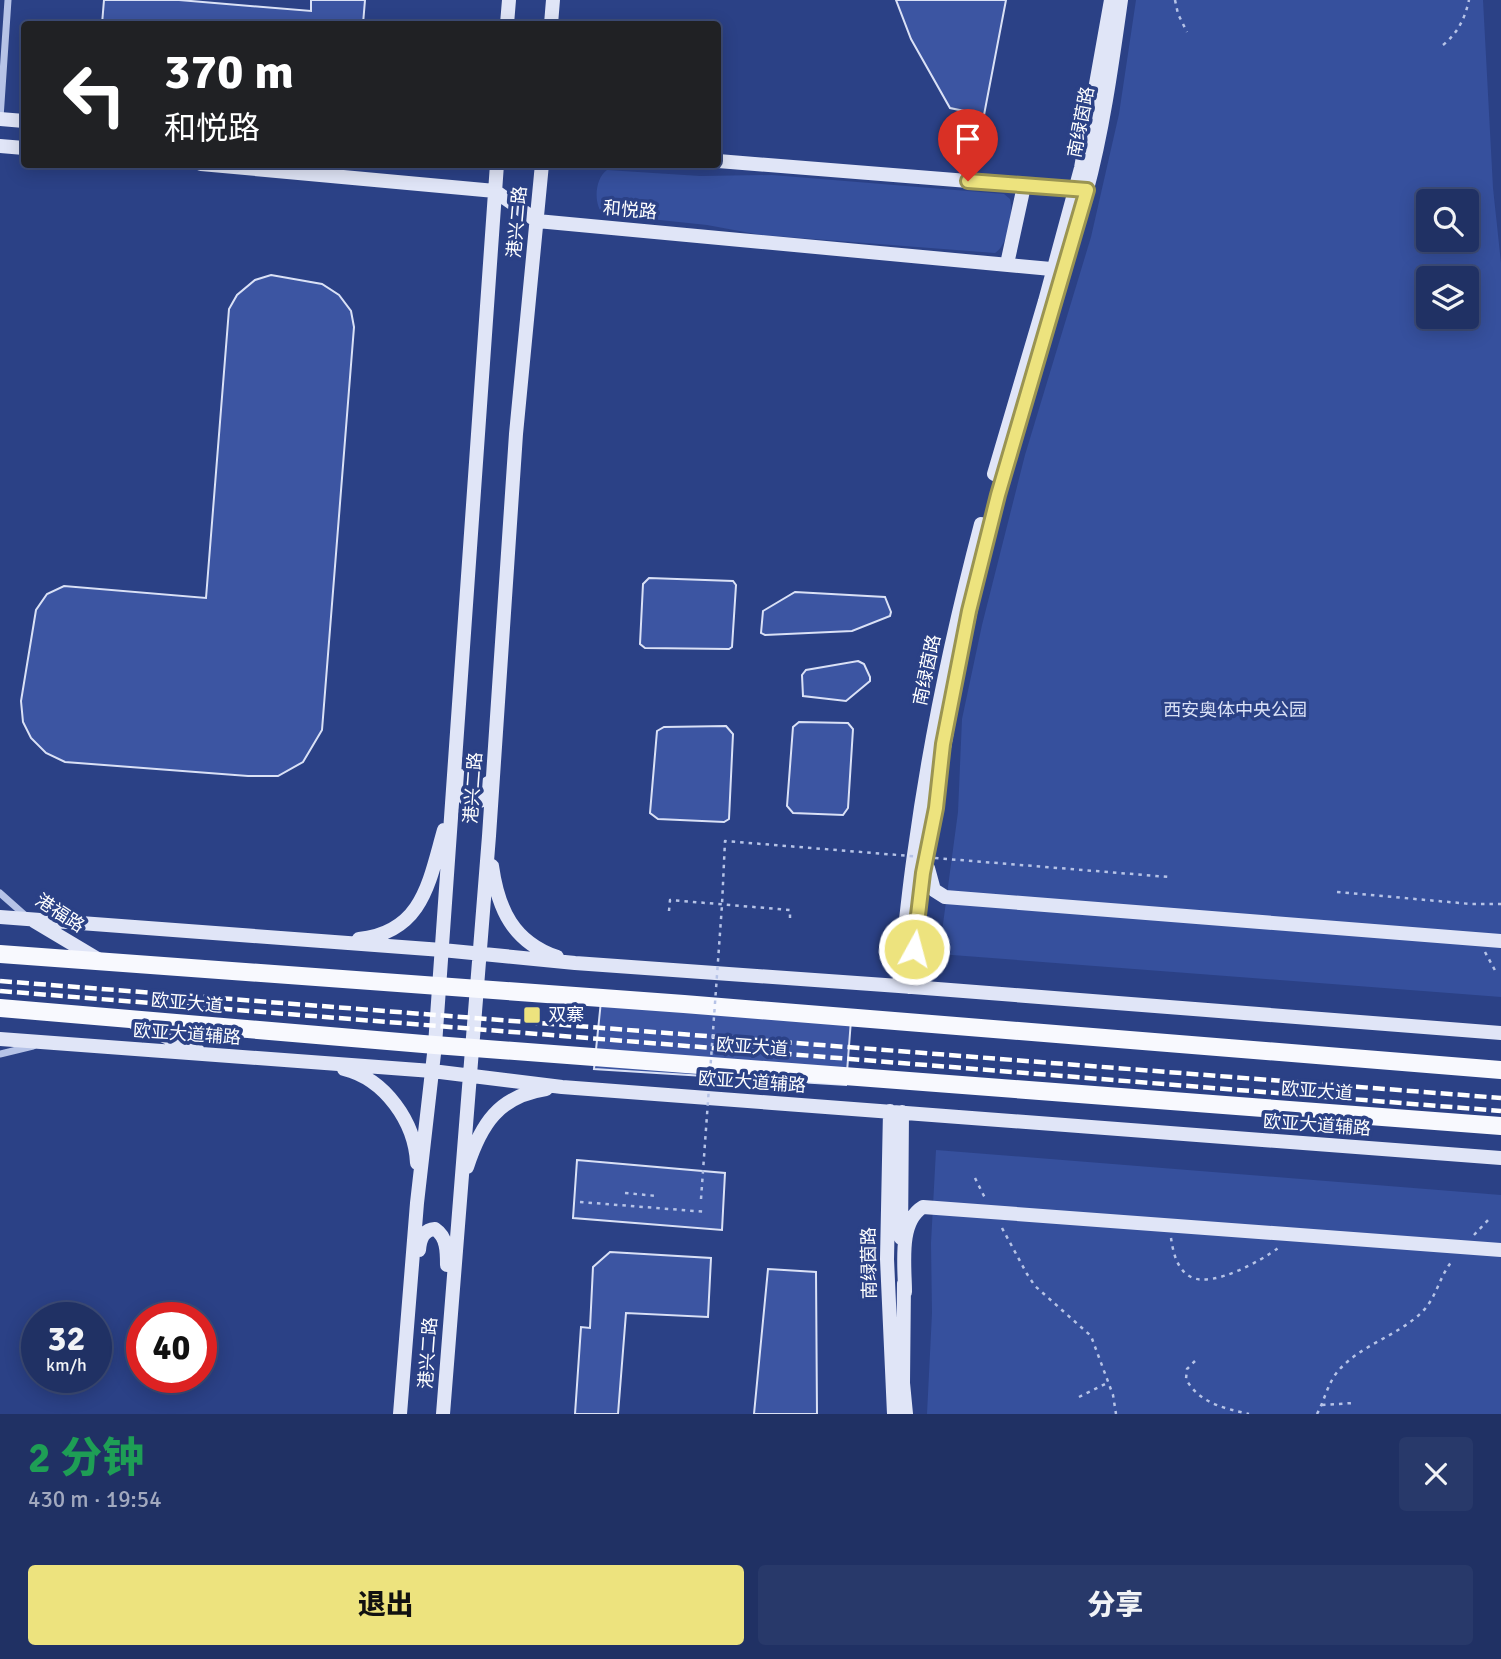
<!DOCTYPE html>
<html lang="zh">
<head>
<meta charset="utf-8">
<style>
  :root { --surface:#203164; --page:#28396a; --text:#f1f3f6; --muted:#a2a9bf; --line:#3d4c78; --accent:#ede37e }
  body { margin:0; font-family:Signika,"Noto Sans SC",sans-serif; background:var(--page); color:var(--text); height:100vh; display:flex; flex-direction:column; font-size:26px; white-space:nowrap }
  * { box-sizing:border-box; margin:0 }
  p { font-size:23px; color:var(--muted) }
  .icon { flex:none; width:38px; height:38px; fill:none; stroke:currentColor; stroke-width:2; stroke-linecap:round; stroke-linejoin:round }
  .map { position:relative; height:1414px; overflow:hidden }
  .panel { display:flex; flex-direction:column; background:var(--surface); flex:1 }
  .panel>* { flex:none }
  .guide { position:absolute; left:21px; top:21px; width:700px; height:147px; border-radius:7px; box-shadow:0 4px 18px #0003,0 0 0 2px var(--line); background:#202124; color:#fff; overflow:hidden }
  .tools { position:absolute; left:1416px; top:189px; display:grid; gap:14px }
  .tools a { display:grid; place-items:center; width:63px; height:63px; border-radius:7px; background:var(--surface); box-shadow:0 4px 18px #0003,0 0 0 2px var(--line); font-size:35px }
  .speed { position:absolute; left:21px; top:1302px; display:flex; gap:14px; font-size:35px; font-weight:700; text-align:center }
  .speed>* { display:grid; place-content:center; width:91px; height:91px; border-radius:50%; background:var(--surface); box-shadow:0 4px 18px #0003,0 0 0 2px var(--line); line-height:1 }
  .speed small { font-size:18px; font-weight:400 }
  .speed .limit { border:10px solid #d22; background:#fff; color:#111 }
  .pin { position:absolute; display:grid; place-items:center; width:60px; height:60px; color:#fff; margin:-72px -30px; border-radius:50% 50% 50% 0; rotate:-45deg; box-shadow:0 0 7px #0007 }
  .pin .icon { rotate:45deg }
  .me { position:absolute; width:77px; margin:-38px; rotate:7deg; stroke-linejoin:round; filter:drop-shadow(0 0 5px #0008) }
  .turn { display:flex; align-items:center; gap:24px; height:147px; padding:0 28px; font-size:32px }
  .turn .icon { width:91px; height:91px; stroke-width:2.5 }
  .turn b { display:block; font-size:49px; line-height:60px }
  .round { display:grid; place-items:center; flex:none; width:74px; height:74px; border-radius:7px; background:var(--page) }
  .overview { display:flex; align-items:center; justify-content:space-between; height:119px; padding:0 28px }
  h1 { font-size:42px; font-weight:800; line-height:52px; color:#1e9e55 }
  .primary-button { display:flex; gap:14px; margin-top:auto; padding:14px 28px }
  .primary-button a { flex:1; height:80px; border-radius:7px; background:var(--accent); color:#111; font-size:28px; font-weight:800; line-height:80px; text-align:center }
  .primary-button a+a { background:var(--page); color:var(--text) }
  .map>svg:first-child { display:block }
  .green { fill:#36509d; fill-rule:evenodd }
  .building { fill:#3c55a2; stroke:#dae1f6; stroke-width:2 }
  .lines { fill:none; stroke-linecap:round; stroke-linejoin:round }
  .path { stroke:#b6c3e7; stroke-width:2.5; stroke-dasharray:3.5 5; stroke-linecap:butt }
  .street { stroke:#b6c3e7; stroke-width:7 }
  .secondary { stroke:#e0e5f7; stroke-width:14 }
  .primary { stroke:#f8f9fe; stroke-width:18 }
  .rail { stroke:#fff; stroke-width:4.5; stroke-dasharray:12 5; stroke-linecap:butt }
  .path-bridge { stroke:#b6c3e7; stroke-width:2.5; stroke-dasharray:3.5 5; stroke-linecap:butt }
  .route-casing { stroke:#9a9452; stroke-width:18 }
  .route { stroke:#ede37e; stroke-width:12 }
  .poi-dot { fill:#ede37e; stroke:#2b4186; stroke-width:2.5 }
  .labels { text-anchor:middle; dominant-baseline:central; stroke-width:7; stroke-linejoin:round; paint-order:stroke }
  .street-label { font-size:18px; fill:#fff; stroke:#2b4186 }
  .park-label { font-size:18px; fill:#dae1f6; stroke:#2b4186 }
  .poi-label { font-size:18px; fill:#fff; stroke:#2b4186; text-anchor:start }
</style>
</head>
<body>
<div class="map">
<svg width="1501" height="1414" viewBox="0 0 1501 1414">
  <rect width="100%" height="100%" fill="#2b4186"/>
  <path class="green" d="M1136,0H1483L1493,188L1501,263V997L939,954L958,812L962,719L982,625L1025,455L1091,237L1119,114ZM1428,201H1466V240H1428ZM1428,278H1466V317H1428Z
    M607,170L700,176L772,175L1004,194L1010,199C1014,212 1007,247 995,253L761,235L707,225L603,214C593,204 595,178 607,170Z
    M936,1150L1501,1195V1414H927L932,1313L931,1243Z"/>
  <path class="building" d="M104,0H179L311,11V0H365L363,24H102Z
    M896,0H1006L984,115L950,108L911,39Z
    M271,275L322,284L339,295L351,311L354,327L322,730L303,762L278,776H248L65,762L46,753L31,738L23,722L21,701L36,610L47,594L64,586L206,598L229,309L237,295L255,280Z
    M649,578L733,581L736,585L732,647L729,649L645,648L640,644L643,584Z
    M795,592L885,597L891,612L890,616L852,631L765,635L761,633L763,611Z
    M858,661L864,664L870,677V681L846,701L803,696L802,675L806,670Z
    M799,722L848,723L853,729L848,808L843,815L793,813L787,806L793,727Z
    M726,726L733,734L729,819L724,822L658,819L650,813L657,731L664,727Z
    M601,1001L851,1020L846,1085L594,1069Z
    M577,1160L725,1173L722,1230L573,1218Z
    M610,1252L711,1258L708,1317L626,1313L618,1414H575L581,1327L590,1328L593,1267Z
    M768,1269L816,1272L817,1414H754Z"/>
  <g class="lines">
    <path class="path" d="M1175,0L1178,14L1187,32
      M1443,45C1458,33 1465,18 1469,0
      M1337,892L1471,904H1501
      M669,911L670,900L790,910V920
      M1485,952L1497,974
      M975,1178L985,1198
      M625,1193L657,1196
      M580,1202L707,1212
      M1002,1228L1027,1274L1035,1286L1091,1336L1113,1395L1116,1414
      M1474,1235L1489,1219
      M1171,1238C1173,1252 1177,1270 1191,1277C1212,1288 1261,1261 1278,1248
      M1195,1361L1187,1369L1186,1379C1199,1403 1223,1408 1249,1414
      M1079,1397L1107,1383
      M1322,1405L1353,1403
      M1317,1414C1324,1401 1327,1387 1335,1375C1356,1346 1397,1337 1422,1312C1437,1297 1439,1277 1452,1261"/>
    <path class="street" d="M0,118L8,0
      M0,893L27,917
      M0,1054L33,1046"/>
    <path class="secondary" d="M507,24L509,0
      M551,24L553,0
      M0,119L24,121
      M0,146L24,148
      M718,161L1082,190
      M201,164L495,191L537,221L1062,270
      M1007,264L1024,186
      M994,474L1045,301L1081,168L1111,0
      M461,776L462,795L469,802L480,801L488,783
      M492,866C498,909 513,942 557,957
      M928,868L934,890L945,897L1501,941
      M0,917L442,950L575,963L899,986L1501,1033
      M34,921L101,961
      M359,939C423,932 429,882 444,830
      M899,986C904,940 908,894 915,848C930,739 953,630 981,524
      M909,987C929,822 956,658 997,498C1024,395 1059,295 1086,193C1103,130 1112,64 1121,0
      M133,1022L198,1051
      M0,1039L432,1071L562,1087L1501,1158
      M344,1069C385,1079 415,1122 417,1163
      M890,1111L887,1259L894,1414
      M467,1167C481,1124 499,1096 546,1089
      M901,1238L902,1112
      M419,1250C420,1239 423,1230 435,1229C447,1237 447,1251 447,1265
      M904,1283L903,1383L906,1414
      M905,1292C905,1266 898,1222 923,1207L1501,1250
      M400,1414L417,1203L435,1045L497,164
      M443,1414L489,836L516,434L542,164"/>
    <path class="primary" d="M0,954L684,1004L1501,1070
      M0,1008L435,1045L1501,1126"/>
    <path class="rail" d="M0,981L1501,1098
      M0,991L1501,1111"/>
    <path class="path-bridge" d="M701,1199L722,905L725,841L1169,877"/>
  </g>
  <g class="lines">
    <g class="route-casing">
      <path id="route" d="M914,949L923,873L936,808L943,744L969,611L998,495L1087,190L968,181"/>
    </g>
    <use href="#route" class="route"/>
  </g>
  <rect class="poi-dot" x="523" y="1006" width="18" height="18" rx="3.5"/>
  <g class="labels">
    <g class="street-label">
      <text transform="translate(1081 122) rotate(-79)">南绿茵路</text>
      <text transform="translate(630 210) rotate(5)">和悦路</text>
      <text transform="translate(517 222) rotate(-85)">港兴二路</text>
      <text transform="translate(927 670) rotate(-78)">南绿茵路</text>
      <text transform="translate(473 788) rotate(-86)">港兴二路</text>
      <text transform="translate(60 913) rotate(33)">港福路</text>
      <text transform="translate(187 1003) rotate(5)">欧亚大道</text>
      <text transform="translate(187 1034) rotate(4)">欧亚大道辅路</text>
      <text transform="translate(752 1047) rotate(4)">欧亚大道</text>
      <text transform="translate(752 1082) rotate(4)">欧亚大道辅路</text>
      <text transform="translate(1317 1091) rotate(4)">欧亚大道</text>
      <text transform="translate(1317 1125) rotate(4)">欧亚大道辅路</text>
      <text transform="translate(869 1263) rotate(-91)">南绿茵路</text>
      <text transform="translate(428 1353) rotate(-86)">港兴二路</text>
    </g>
    <g class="park-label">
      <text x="1235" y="710">西安奥体中央公园</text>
    </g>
    <g class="poi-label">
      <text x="548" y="1015">双寨</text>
    </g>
  </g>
</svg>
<div class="tools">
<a><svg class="icon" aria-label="search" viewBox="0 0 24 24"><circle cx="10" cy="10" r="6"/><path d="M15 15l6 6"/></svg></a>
<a><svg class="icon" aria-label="layers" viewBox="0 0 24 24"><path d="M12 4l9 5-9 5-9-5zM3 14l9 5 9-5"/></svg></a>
</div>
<div class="speed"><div>32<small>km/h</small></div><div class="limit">40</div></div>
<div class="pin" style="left:968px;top:181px;background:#d93025"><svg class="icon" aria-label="arrive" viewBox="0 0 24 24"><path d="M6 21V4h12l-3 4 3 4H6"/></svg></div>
<svg class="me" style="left:914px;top:949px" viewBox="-20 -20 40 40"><circle r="17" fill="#ede37e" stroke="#fff" stroke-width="3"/><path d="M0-11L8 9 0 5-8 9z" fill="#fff"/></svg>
<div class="guide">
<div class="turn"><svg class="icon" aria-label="left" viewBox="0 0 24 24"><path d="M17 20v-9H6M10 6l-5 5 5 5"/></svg><div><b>370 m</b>和悦路</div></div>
</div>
</div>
<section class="panel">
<div class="overview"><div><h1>2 分钟</h1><p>430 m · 19:54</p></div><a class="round"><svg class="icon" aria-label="close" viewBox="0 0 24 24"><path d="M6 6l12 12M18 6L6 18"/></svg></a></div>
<div class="primary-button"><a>退出</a><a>分享</a></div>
</section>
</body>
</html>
